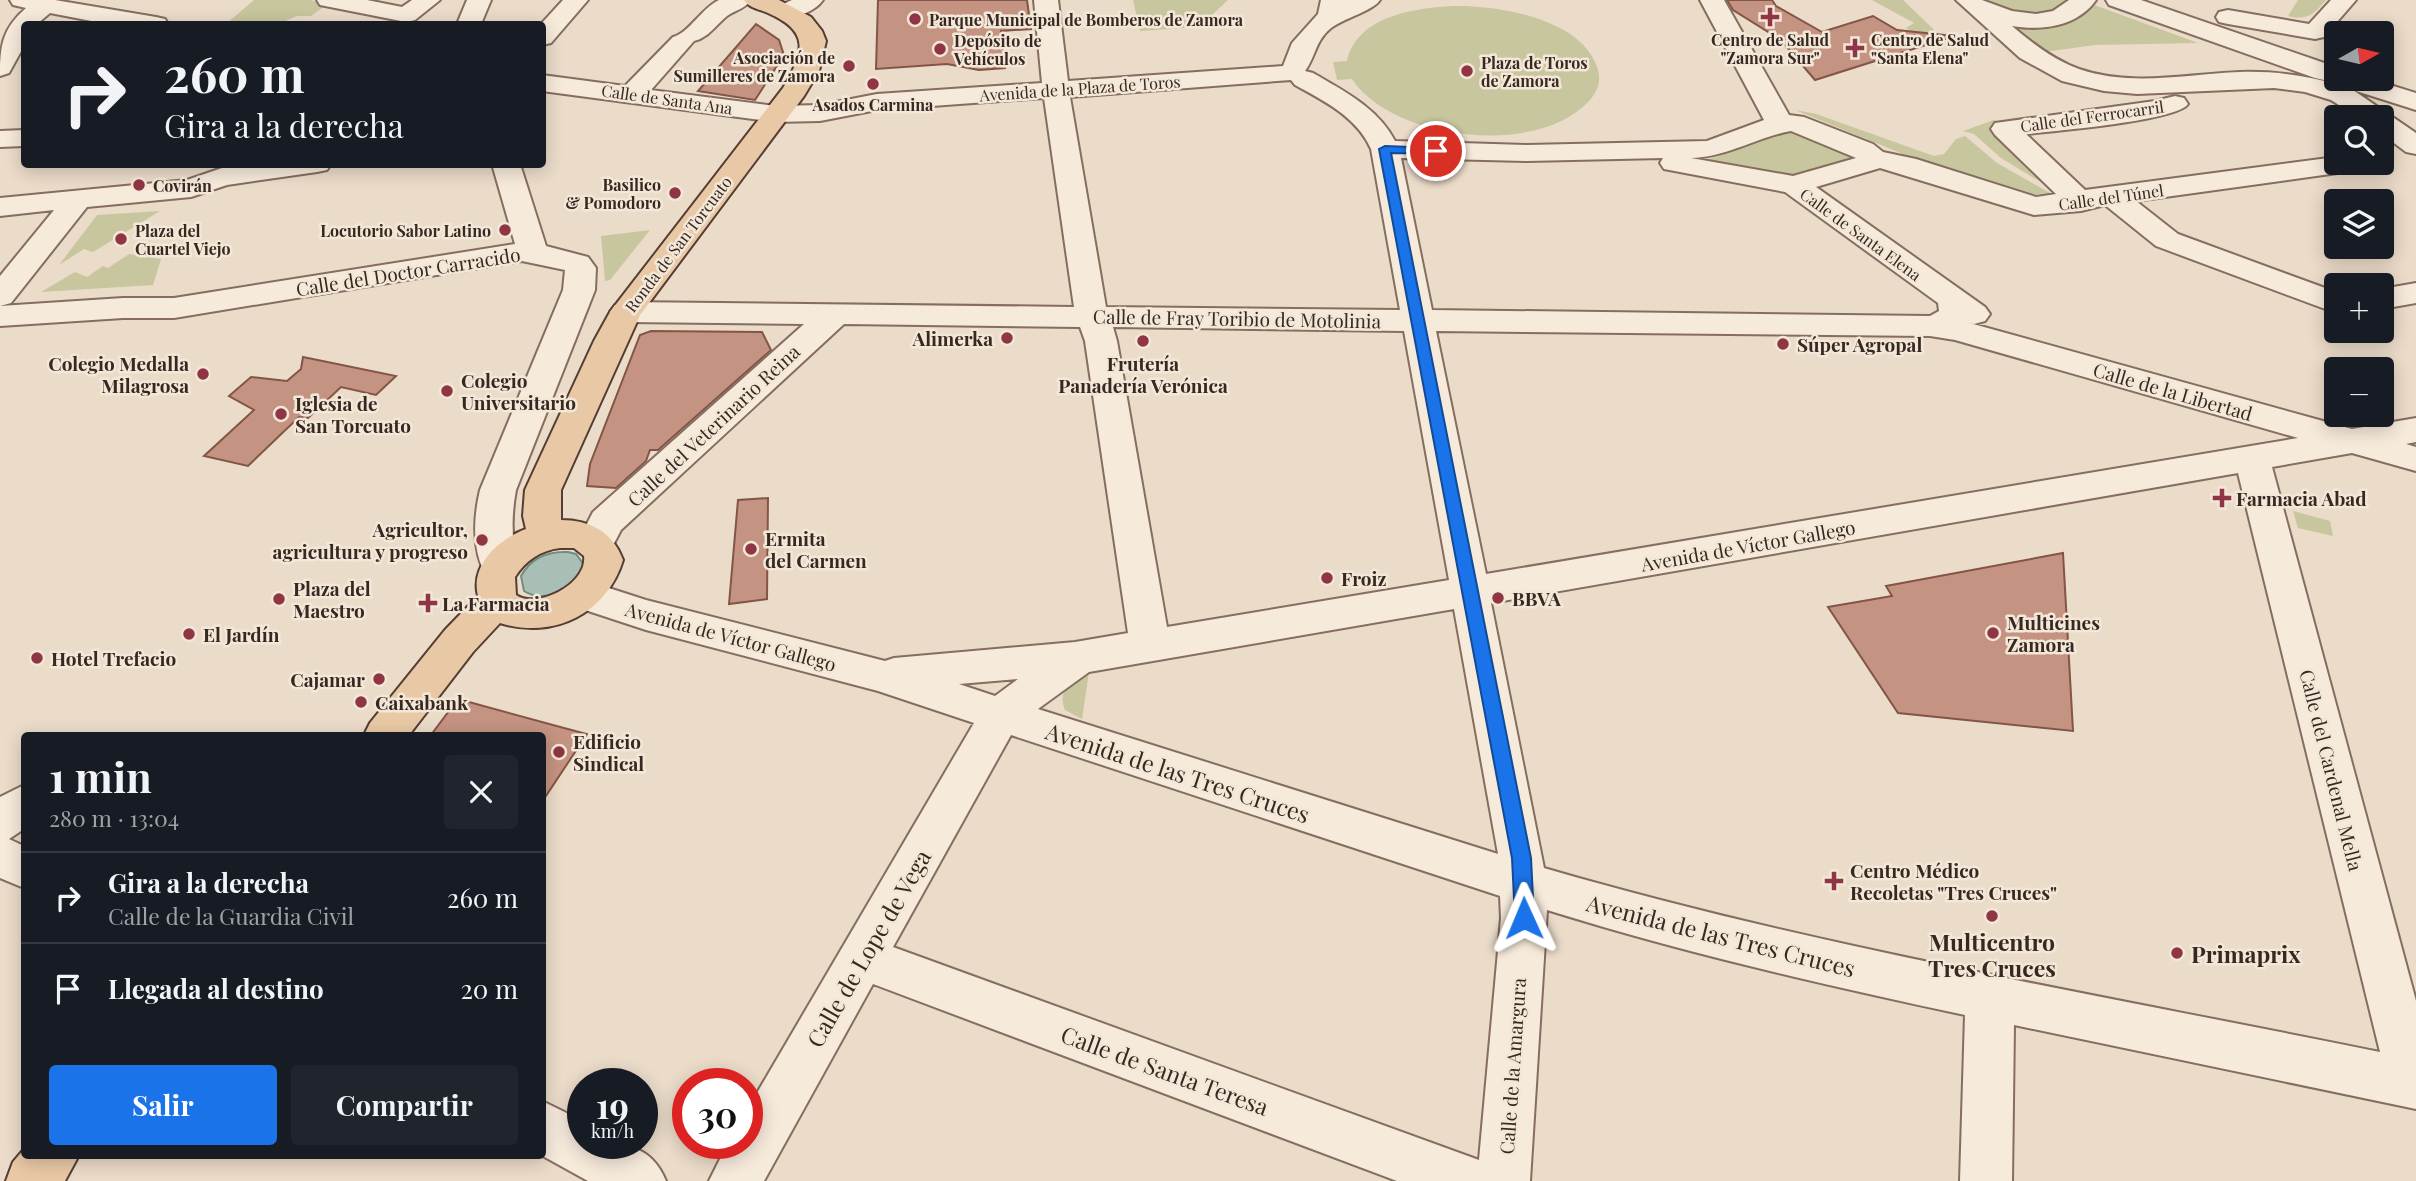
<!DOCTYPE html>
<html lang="es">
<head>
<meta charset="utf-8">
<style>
  :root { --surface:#171b24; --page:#20242c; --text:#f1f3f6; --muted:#9ea1a6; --line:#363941; --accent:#1a73e8 }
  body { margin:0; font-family:"Playfair Display",serif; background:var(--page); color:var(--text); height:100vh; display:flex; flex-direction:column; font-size:26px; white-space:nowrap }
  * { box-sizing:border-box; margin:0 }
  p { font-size:23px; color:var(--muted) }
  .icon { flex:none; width:38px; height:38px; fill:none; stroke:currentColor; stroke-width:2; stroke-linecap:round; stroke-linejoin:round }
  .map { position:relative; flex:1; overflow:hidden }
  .panel { position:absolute; left:21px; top:732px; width:525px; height:427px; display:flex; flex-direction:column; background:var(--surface); border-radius:7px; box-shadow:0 4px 18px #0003 }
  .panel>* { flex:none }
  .guide { position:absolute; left:21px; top:21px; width:525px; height:147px; border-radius:7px; box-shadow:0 4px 18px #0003; background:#171b24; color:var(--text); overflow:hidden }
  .needle { width:46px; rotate:82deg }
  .tools { position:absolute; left:2324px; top:21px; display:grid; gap:14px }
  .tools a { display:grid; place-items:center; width:70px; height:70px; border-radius:7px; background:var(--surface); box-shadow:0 4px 18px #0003; font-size:35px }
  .speed { position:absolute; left:567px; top:1068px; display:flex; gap:14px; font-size:35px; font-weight:700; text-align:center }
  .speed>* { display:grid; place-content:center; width:91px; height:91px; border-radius:50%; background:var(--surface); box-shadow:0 4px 18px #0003; line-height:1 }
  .speed small { font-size:18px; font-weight:400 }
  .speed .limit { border:10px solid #d22; background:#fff; color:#111 }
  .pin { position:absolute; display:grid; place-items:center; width:60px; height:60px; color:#fff; margin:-30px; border:4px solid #fff; border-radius:50%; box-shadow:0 2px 7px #0007 }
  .me { position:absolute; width:77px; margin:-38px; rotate:359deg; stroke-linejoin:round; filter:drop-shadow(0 0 5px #0008) }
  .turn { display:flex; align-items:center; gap:24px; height:147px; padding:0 28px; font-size:32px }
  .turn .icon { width:91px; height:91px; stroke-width:2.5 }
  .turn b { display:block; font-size:49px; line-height:60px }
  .round { display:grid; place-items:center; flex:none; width:74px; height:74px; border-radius:7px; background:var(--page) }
  .overview { display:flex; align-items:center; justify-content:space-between; height:119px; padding:0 28px }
  h1 { font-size:42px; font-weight:700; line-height:52px }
  .primary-button { display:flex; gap:14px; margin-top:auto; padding:14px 28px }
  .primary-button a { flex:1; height:80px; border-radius:7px; background:var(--accent); color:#fff; font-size:28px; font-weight:700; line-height:80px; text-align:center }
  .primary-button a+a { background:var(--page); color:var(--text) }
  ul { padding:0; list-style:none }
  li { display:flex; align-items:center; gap:21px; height:91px; padding:0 28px; border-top:2px solid var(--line) }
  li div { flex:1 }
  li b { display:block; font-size:26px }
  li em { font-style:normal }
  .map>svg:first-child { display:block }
  .green { fill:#c8c69e }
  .water { fill:#a9bfb5; stroke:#708d81; stroke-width:2 }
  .building { fill:#c59382; stroke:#825547; stroke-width:2 }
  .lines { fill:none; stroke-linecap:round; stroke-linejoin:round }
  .minor-casing { stroke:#856d5f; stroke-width:4 }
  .major-casing { stroke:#543d33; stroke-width:4 }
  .minor { fill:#f6eadb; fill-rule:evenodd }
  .major { fill:#e9c9a5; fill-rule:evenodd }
  .route { fill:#1a73e8; stroke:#114b97; stroke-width:2 }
  .poi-dot { fill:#8f3544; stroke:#f3e7d8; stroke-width:2.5 }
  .labels { text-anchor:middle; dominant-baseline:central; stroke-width:5; stroke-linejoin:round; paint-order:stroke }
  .far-poi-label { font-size:16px; font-weight:bold; fill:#372821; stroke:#f3e7d8; text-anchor:start }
  .far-street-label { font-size:16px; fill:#372821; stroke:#f3e7d8 }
  .street-label { font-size:19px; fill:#372821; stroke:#f3e7d8 }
  .poi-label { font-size:19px; font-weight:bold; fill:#372821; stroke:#f3e7d8; text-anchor:start }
  .near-street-label { font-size:23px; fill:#372821; stroke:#f3e7d8 }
  .near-poi-label { font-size:23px; font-weight:bold; fill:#372821; stroke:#f3e7d8 }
</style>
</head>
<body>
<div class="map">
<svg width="2416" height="1181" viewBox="0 0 2416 1181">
  <rect width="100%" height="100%" fill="#ebdbc9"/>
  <path class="green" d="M254,0H310L328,4L311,16H297L278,24H226Z
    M1133,0H1228L1199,27L1140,31Z
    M1872,0H1903L1952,47L1918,36L1906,28L1914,23Z
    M1975,0H2075C2044,30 2011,11 1975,0Z
    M2298,0H2326C2314,14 2307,21 2288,16Z
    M2089,3L2198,43L2095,45L2044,52L1996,18L2008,21Z
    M1458,6C1501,6 1576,19 1595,62C1602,77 1600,89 1589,101C1538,157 1393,141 1352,79L1337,80L1333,62L1347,61C1357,15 1418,7 1458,6Z
    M1795,110L1816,114L1934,156L1944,154L1956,139L1965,136L1997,163L2050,193L2027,195L1903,154Z
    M1994,120L1998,122L1996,131L2059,193L2001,158L1974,134L1963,131Z
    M1787,128L1861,157L1794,179L1705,161Z
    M160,211L93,252L84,249L59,265L97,215Z
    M650,230L610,280L605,281L601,236Z
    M129,254L161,259L153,285L41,292L75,272L87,277L103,266L108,268Z
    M2293,511L2330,521L2333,536L2298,528Z
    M1089,672L1082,719L1065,710C1056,689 1074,681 1089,672Z"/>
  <path class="water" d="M568,552L576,554L584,565L579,579C561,590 545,604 524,591L521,576C531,558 547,551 568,552Z"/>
  <path class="building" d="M878,0H1027L1031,29L1001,31L1005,68L979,70L947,64L876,69Z
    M1727,0H1772L1776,6L1822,32L1873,16L1897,30L1954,36L1815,80L1781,40L1733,10Z
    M756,24L779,40L784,55L755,100L698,91Z
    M651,331L762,332L771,350L658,450H650L646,461L616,488L587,486L590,464L640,335Z
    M303,357L396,376L376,395L341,387L308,418L299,417L248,466L204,456L254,410L229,396L251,377L287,381L301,369Z
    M768,498L767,599L729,604L738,500Z
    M2063,553L2073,731L1898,713L1828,607L1892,596L1886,586Z
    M458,699L564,728L587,734L542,802V735H431Z"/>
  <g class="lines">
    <g class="minor-casing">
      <path id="minor" d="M10,0H55L156,17L165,19L168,24H107L50,13L37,24H24V46L9,73L0,76C0,46 2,29 26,8L13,5Z
        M317,0H367L402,7L412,0H440L415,20L406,22L320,5Z
        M467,0H491L481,24H457Z
        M563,0H588L551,43L542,45L541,24Z
        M719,0H751C745,9 735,10 727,16C716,25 708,38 694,41L651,90L775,106L820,105L877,94L1042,83L1034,0H1058L1068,81L1283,66L1292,43L1318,14L1321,0H1380C1373,11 1344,18 1331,28C1315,41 1316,56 1305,71L1313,73C1344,91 1378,108 1395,141L1527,145L1707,141L1764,120L1700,0H1724L1789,115L1804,117L1873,144L1883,152L1916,159L2036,197L2056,194L1995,135L1991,129L1995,123L2155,101L2175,96L2184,98L2188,104C2177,121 2053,131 2026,134L2085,190L2336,157V163H2366L2362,169L2352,171L2136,201L2178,234L2336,292V313L2156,246L2105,205L2081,211L2034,215L1880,168L1816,187L1985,307L1990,314L1985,321L1974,324L1966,322L2352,429L2416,418V442L2406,444L2416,447V471L2352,453L2272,467L2416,1001V1109L2014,1025L2012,1181H1960L1965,1015C1824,985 1685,953 1547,910L1530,1181H1397L873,984L764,1181H709L728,1143H747V1110L974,723L878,691L646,630L570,605L565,595L570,585L584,580L646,600L885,661L894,658L1075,642L1128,633L1085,341L1080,327L844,324L621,530L609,553L596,557L583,553L577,543L593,512L804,324L626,322L615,319L610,312L615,305L626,302L1074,307L1044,98L877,110L820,121L775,122L542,91V75L625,86L673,37C689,33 702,8 719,0ZM1291,80L1295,85C1324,101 1357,117 1371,149L1400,310L1106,307L1070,97ZM1791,131L1856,158L1793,176L1691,158C1727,157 1757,137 1791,131ZM1401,158L1527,161L1663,158L1660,163L1664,169L1785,192L1938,303L1939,311L1930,316L1432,310ZM1113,327L1404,331L1449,580L1167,627L1117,341ZM1436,331L1930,336L1955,340L2298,438L1486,574ZM2238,473L2380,1052C2101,995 1818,948 1544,868L1491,603ZM1454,609L1498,854L1038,709L1089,672ZM1018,679L995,696L959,684ZM1011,735L1500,896L1501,918L1479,1160L893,947Z
        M792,0H823C815,12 793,20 779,16L776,11L779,6Z
        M1956,0H1982L2012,11L2036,14L2053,11L2069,0H2096C2077,27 2041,31 2012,26C2032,43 2054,60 2079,69C2131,87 2187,74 2240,72C2273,71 2304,75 2336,84L2333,78L2324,80L2315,78L2109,5L2106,0H2141L2333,66L2336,79H2371L2416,93V110L2353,90L2416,133V154L2406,152L2382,134V117H2358L2331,100L2305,92L2274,88L2137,94L2104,91L2062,81L2020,58Z
        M2331,0H2356L2324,37L2315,39L2228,24L2219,22L2216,17L2219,12L2228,10L2309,24Z
        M24,130V146L0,147V131Z
        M251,164H331L327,170L317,172L227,185L191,197L87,207L11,303L0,306V276L54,210L0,216V198L187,180L222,168Z
        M492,164H520L546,246L588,257L596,268L595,290L516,490C511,517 511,542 519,568L513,578L500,582L487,578C472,551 473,520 480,490L563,290L565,270L522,261L174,318H123L0,326V306L123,298H174L515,244Z
        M2416,283V303L2382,309V289Z
        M24,785V829L9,839L24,846V888L0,878V797Z
        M542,1101L583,1121V1143C620,1143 650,1142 666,1181H588L541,1155Z"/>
    </g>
    <g class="major-casing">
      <path id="major" d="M744,0H779L811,17L822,31L826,41L819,71L804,96L640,315L561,490V520C590,520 613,532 623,560C607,613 554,640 500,623L473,652L409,735H364L370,723L445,630L478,596C470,565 499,539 526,529L523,516L525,490L594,341L610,312L783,88C804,52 811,32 768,13C759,9 749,8 744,0ZM560,548H574L584,556C588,583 538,610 516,595L515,577C525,561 541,550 560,548Z
        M24,1149V1155H79L65,1181H6L13,1162Z"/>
    </g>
    <use href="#minor" class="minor"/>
    <use href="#major" class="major"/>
  </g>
  <path class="route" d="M1385,146L1436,148L1442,151L1436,154L1391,153L1531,858L1534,918L1531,924L1524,927L1518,924L1515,918L1512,858L1379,149Z"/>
  <g class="poi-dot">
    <path d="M1766.5 6.5h7v7h7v7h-7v7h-7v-7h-7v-7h7z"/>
    <circle cx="915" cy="19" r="7"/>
    <path d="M1851.5 37.5h7v7h7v7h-7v7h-7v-7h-7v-7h7z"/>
    <circle cx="940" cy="49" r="7"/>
    <circle cx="849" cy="66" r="7"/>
    <circle cx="1467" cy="71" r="7"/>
    <circle cx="873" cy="84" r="7"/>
    <circle cx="139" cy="185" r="7"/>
    <circle cx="675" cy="193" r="7"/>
    <circle cx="505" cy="230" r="7"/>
    <circle cx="121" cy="239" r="7"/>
    <circle cx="1007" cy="338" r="7"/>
    <circle cx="1143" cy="341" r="7"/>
    <circle cx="1783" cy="344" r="7"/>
    <circle cx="203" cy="374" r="7"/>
    <circle cx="447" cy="391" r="7"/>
    <circle cx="281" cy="414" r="7"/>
    <path d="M2218.5 487.5h7v7h7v7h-7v7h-7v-7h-7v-7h7z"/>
    <circle cx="482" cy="540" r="7"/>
    <circle cx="751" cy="549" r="7"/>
    <circle cx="1327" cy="578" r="7"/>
    <circle cx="1498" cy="598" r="7"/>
    <circle cx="279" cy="599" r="7"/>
    <path d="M424.5 592.5h7v7h7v7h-7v7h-7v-7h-7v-7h7z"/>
    <circle cx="1993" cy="633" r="7"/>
    <circle cx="189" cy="634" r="7"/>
    <circle cx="37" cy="658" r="7"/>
    <circle cx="379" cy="679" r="7"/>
    <circle cx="361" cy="702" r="7"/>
    <circle cx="559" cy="752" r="7"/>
    <path d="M1830.5 870.5h7v7h7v7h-7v7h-7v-7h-7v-7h7z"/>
    <circle cx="1992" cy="916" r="7"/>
    <circle cx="2177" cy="953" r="7"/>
  </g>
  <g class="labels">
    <g class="far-poi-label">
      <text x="929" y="19">Parque Municipal de Bomberos de Zamora</text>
      <text x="1770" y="39" text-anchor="middle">Centro de Salud<tspan x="1770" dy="18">"Zamora Sur"</tspan></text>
      <text x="1871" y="39">Centro de Salud<tspan x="1871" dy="18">"Santa Elena"</tspan></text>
      <text x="954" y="40">Depósito de<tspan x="954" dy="18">Vehículos</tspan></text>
      <text x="835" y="57" text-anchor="end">Asociación de<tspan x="835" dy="18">Sumilleres de Zamora</tspan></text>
      <text x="1481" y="62">Plaza de Toros<tspan x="1481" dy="18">de Zamora</tspan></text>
      <text x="873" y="104" text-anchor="middle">Asados Carmina</text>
      <text x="661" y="184" text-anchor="end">Basilico<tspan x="661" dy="18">&amp; Pomodoro</tspan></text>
      <text x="153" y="185">Covirán</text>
      <text x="135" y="230">Plaza del<tspan x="135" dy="18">Cuartel Viejo</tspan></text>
      <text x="491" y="230" text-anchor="end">Locutorio Sabor Latino</text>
    </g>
    <g class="far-street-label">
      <text transform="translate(1080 88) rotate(-4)">Avenida de la Plaza de Toros</text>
      <text transform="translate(667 99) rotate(8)">Calle de Santa Ana</text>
      <text transform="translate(2092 116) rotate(-8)">Calle del Ferrocarril</text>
      <text transform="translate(2111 197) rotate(-8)">Calle del Túnel</text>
      <text transform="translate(1861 234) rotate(36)">Calle de Santa Elena</text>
      <text transform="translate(678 244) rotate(-53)">Ronda de San Torcuato</text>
    </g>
    <g class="street-label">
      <text transform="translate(408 271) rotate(-9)">Calle del Doctor Carracido</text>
      <text transform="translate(1237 318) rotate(1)">Calle de Fray Toribio de Motolinia</text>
      <text transform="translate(2173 391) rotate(16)">Calle de la Libertad</text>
      <text transform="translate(713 425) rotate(-43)">Calle del Veterinario Reina</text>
      <text transform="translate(1748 545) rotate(-10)">Avenida de Víctor Gallego</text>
      <text transform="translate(731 636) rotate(15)">Avenida de Víctor Gallego</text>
      <text transform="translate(2332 770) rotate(76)">Calle del Cardenal Mella</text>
      <text transform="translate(1512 1066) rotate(-86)">Calle de la Amargura</text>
    </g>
    <g class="poi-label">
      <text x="993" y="338" text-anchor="end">Alimerka</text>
      <text x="1797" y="344">Súper Agropal</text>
      <text x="189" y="363" text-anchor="end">Colegio Medalla<tspan x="189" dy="22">Milagrosa</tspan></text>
      <text x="1143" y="363" text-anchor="middle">Frutería<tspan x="1143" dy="22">Panadería Verónica</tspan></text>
      <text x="461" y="380">Colegio<tspan x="461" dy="22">Universitario</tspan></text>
      <text x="295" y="403">Iglesia de<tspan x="295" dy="22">San Torcuato</tspan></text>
      <text x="2236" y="498">Farmacia Abad</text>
      <text x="468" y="529" text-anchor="end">Agricultor,<tspan x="468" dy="22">agricultura y progreso</tspan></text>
      <text x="765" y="538">Ermita<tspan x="765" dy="22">del Carmen</tspan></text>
      <text x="1341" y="578">Froiz</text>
      <text x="293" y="588">Plaza del<tspan x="293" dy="22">Maestro</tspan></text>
      <text x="1512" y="598">BBVA</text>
      <text x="442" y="603">La Farmacia</text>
      <text x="2007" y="622">Multicines<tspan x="2007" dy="22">Zamora</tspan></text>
      <text x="203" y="634">El Jardín</text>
      <text x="51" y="658">Hotel Trefacio</text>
      <text x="365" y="679" text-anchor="end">Cajamar</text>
      <text x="375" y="702">Caixabank</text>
      <text x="573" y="741">Edificio<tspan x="573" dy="22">Sindical</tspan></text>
      <text x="1850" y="870">Centro Médico<tspan x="1850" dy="22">Recoletas "Tres Cruces"</tspan></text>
    </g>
    <g class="near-street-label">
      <text transform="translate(1178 772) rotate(18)">Avenida de las Tres Cruces</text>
      <text transform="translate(1721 935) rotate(14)">Avenida de las Tres Cruces</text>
      <text transform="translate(868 948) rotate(-60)">Calle de Lope de Vega</text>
      <text transform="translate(1165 1070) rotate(20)">Calle de Santa Teresa</text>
    </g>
    <g class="near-poi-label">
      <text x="1992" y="941">Multicentro<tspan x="1992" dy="26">Tres Cruces</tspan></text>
      <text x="2191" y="953" text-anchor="start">Primaprix</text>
    </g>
  </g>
</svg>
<div class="tools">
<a><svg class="needle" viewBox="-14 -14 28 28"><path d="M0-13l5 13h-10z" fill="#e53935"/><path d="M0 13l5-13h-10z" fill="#9ea1a6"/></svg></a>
<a><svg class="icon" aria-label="search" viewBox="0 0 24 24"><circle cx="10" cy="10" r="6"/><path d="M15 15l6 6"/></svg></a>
<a><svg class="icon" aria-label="layers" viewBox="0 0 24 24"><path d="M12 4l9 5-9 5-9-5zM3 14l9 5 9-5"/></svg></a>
<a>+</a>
<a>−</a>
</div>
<div class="speed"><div>19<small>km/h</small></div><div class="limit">30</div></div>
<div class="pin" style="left:1436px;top:151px;background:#d93025"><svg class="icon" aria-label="arrive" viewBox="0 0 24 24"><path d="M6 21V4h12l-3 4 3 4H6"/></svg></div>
<svg class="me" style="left:1524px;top:918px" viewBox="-20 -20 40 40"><path d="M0-17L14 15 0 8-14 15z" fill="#1a73e8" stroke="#fff" stroke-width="4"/></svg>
<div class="guide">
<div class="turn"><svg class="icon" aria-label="right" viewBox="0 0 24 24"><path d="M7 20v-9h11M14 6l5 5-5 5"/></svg><div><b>260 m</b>Gira a la derecha</div></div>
</div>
<section class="panel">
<div class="overview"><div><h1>1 min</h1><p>280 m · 13:04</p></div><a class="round"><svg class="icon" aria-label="close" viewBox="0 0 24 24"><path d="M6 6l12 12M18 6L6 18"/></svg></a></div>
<ul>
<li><svg class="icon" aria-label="right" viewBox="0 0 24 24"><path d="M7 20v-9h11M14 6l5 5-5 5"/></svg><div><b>Gira a la derecha</b><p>Calle de la Guardia Civil</p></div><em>260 m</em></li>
<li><svg class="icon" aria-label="arrive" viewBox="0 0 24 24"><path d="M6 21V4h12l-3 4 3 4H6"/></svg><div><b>Llegada al destino</b></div><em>20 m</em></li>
</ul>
<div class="primary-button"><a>Salir</a><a>Compartir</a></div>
</section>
</div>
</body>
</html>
